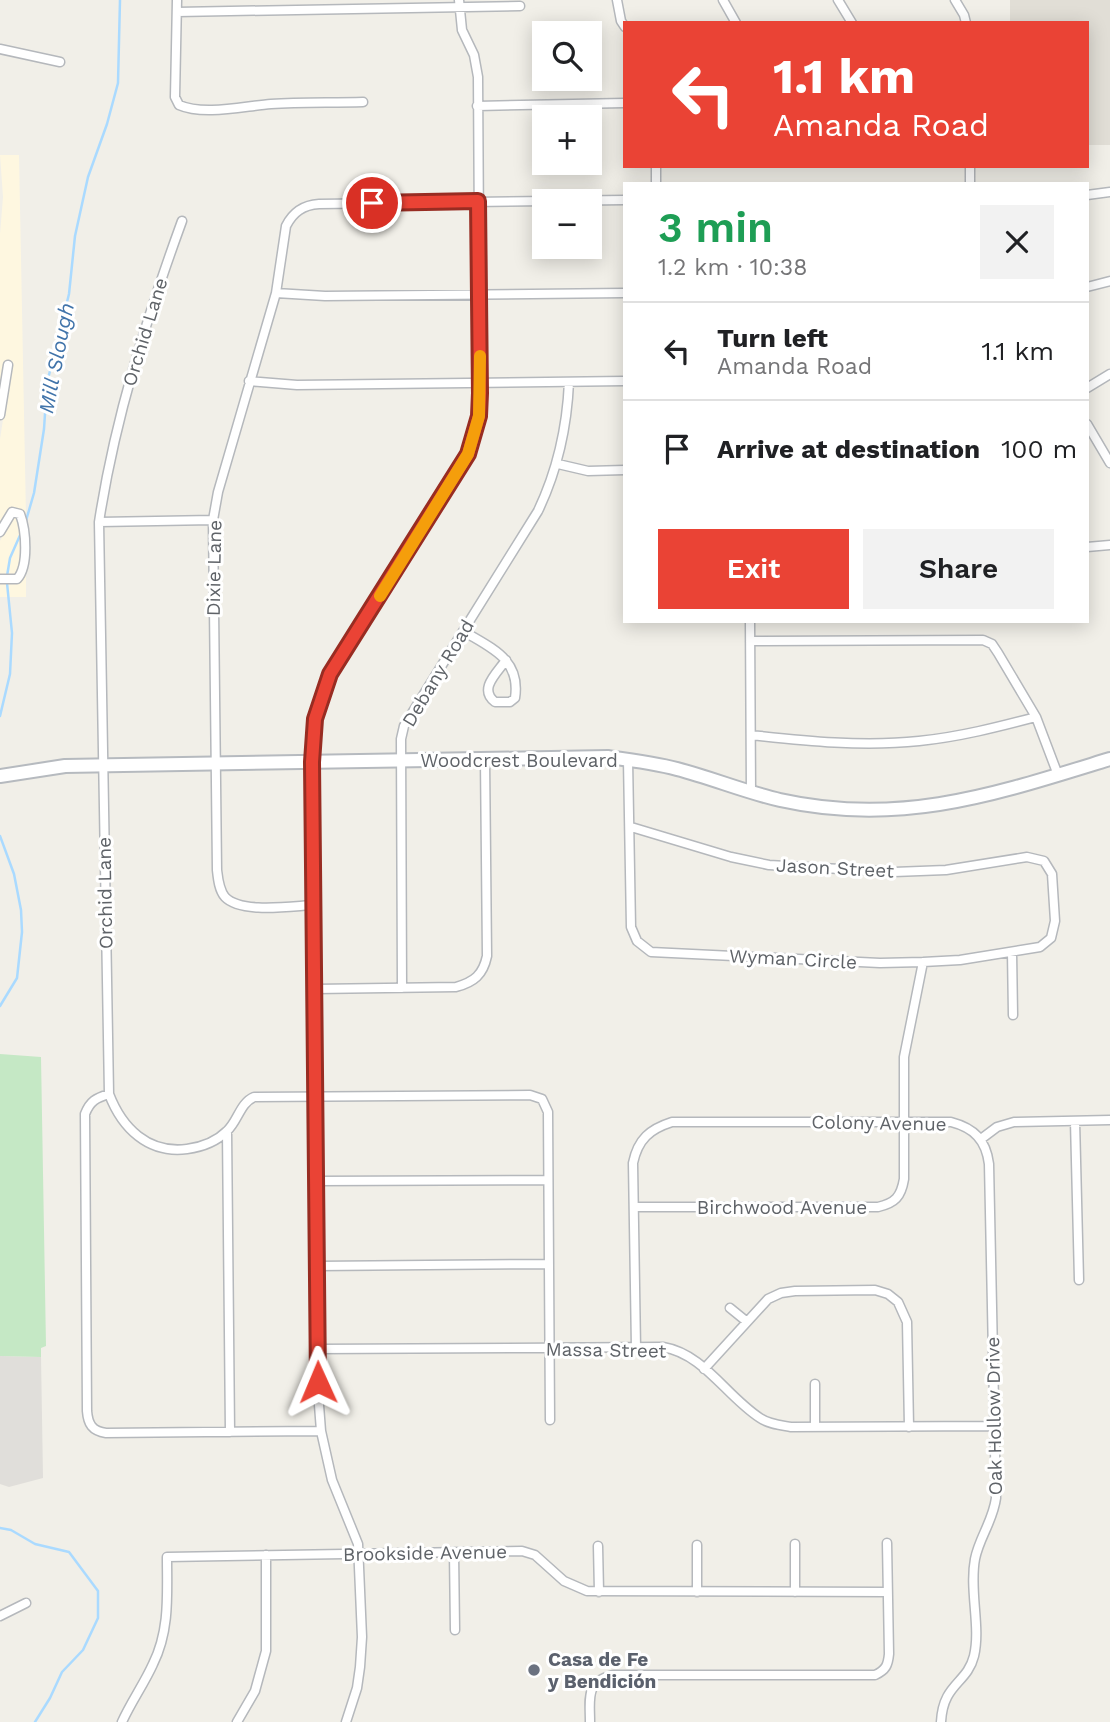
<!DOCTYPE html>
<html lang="en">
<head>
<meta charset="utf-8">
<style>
  :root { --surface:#fff; --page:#f2f2f2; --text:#202124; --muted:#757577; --line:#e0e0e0; --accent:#ea4335 }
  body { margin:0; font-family:"Work Sans",sans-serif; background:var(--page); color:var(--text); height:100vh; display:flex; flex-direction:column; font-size:26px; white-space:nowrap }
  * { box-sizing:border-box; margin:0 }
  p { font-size:23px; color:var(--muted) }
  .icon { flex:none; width:38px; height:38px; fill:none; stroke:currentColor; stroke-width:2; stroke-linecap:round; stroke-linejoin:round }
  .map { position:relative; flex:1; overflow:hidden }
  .sheet { position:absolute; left:623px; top:182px; width:466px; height:441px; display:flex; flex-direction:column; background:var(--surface); border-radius:0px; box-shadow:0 4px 18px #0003 }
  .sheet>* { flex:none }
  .guide { position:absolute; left:623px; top:21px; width:466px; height:147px; border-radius:0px; box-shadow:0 4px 18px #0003; background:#ea4335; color:#fff; overflow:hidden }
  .controls { position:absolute; left:532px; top:21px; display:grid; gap:14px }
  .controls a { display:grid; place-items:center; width:70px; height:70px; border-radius:0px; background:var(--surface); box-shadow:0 4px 18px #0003; font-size:35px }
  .pin { position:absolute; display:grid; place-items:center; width:60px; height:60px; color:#fff; margin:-30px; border:4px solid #fff; border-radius:50%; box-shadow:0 2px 7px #0007 }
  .me { position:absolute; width:77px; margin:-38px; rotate:359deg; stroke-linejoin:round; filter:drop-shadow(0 0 5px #0008) }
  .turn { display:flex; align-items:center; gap:24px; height:147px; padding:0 35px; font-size:32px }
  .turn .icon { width:91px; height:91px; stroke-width:2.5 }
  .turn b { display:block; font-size:49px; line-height:60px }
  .round { display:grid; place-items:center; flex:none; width:74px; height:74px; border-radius:0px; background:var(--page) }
  .overview { display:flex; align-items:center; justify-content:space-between; height:119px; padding:0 35px }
  h1 { font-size:42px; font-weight:600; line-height:52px; color:#1e9e55 }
  .button { display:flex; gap:14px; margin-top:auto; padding:14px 35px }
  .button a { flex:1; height:80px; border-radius:0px; background:var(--accent); color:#fff; font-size:28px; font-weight:600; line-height:80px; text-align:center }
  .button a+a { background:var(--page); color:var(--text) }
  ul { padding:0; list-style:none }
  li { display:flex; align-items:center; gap:21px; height:98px; padding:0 35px; border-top:2px solid var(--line) }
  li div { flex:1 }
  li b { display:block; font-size:26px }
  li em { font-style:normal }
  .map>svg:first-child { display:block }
  .commercial { fill:#fef7e0 }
  .industrial { fill:#e0deda }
  .education { fill:#e1ded6 }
  .green { fill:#c5e8c5 }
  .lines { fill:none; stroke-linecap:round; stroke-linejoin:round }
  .stream { stroke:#aadaff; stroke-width:2.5 }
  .street-casing { stroke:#b5b8bc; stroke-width:11 }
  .secondary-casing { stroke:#b6babf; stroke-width:16 }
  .street { stroke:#fff; stroke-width:8 }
  .secondary { stroke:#fff; stroke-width:12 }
  .route-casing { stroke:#982c22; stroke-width:18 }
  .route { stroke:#ea4335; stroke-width:12 }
  .slow { stroke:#f59e0b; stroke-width:12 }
  .worship-dot { fill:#6b7280; stroke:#fff; stroke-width:2.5 }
  .labels { text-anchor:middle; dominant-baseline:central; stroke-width:6; stroke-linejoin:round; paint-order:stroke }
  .street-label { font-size:19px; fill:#5f6368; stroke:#fff }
  .worship-label { font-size:19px; font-weight:bold; fill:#5b616d; stroke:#fff; text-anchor:start }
  .water-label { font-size:21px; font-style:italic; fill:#4174aa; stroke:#fff }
</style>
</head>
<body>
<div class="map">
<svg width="1110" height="1722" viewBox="0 0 1110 1722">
  <rect width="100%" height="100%" fill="#f1efe8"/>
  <path class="commercial" d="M0,155H19L26,516L22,510L12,508L5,513L0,523V439L12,362L5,360L0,384V234L3,197Z
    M16,516L20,532L19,571L16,575H0V541L12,518Z
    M26,575V597H0V584H17Z"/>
  <path class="industrial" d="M0,1356L41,1357L43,1478L9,1487L0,1484Z"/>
  <path class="education" d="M1010,0H1110V145H1087V23H1010Z"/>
  <path class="green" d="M0,1054L41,1057L46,1346L41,1348V1357L0,1356Z"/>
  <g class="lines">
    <path class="stream" d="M25,524L34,493L44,429L47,383L69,294L75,236L88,177L107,124L118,83L120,0
      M7,576L10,558L21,533
      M0,716L10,674L12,633L7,583
      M0,836L14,874L21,910L22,932L17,978L0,1006
      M0,1528L11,1530L35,1544L69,1552L98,1591V1618L83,1650L62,1672L50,1698L35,1722"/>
    <g class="street-casing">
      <path id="street" d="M177,0L175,97L179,105C204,116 244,106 271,104C301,102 332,103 363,102
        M617,0L621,21L625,27
        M723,0L736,23
        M838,0L852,23
        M955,0L964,15L966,23
        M177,12L520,6
        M0,49L60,62
        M477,106L625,103
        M656,166V184
        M970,166V184
        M1087,195L1110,192
        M182,221C146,320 115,418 99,522L109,1094C122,1128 148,1154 187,1149C202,1147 216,1142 227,1131C238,1121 240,1103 254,1097L530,1095L542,1099L548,1112L550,1420
        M1087,287L1110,281
        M276,293L325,296L625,293
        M249,381L297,385L625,381
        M1087,388L1110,374
        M0,415L8,365
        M1087,424L1110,463
        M558,464L588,471L625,470
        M99,522L213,520
        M0,532L12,512L20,514C26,530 29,566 17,579H0
        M1087,547L1110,545
        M750,621L751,793
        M463,631C491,648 521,659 515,698L510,702H495C478,689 497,673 506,660
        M750,641L983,640L992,644L998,653L1036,717L1058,775
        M751,735C806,741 863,747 919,741C959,737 998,727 1036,717
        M628,760L631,927L637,941L651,952L880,963L923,962L960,960L1040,947L1051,938L1055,921L1052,874L1044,861L1027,857L946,870L894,872L769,865L731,857L631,827
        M314,905C292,906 241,914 225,897C219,890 218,879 217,870L213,520L218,492L276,293L286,226C293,212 303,205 319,204L625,200
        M1012,952L1013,1015
        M402,988L401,739L404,726L538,511C558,469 567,428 569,382
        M315,989L456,987C474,982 483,975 487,956L485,759
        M109,1094C96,1098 90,1101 85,1114L87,1411C88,1424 92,1431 106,1433L321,1431
        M1075,1121L1079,1280
        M227,1131L230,1432
        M981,1139L997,1127L1014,1122L1110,1120
        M316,1181L548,1180
        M634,1207H878C895,1203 901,1197 904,1179V1057L923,962
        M317,1266L548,1264
        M730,1308L746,1321
        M636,1348L633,1163C638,1139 650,1129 672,1122H951C974,1128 986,1140 989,1164L996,1498C993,1521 979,1538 975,1559C969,1590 981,1627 974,1656C967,1684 943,1683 941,1722
        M317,1349L663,1347C704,1354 726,1396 760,1418C769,1424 780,1425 791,1427L995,1426
        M704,1369L768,1299L781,1293L795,1291L875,1290L888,1294L898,1302L907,1322L909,1427
        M815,1384V1427
        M795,1544V1592
        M697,1545V1592
        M598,1546L599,1592
        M454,1552L455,1630
        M0,1616L26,1603
        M122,1722C131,1702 144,1684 153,1664C170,1630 167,1594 167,1557L522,1551L535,1555L564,1581L587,1591L887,1592
        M237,1722L255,1691L266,1651V1555
        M346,1722L357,1688L360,1667L362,1637L358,1544L332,1480L321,1431L319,1405L313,738L315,719L330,674L457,475C471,448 478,423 480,393L478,77L474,55L462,30L459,0
        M590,1722C590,1698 585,1682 613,1675H875C886,1670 888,1665 889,1654L887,1543"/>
    </g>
    <g class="secondary-casing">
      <path id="secondary" d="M0,776L65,766L608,757C631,760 655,763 677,769C712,778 745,792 780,800C901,827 996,794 1110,759"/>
    </g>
    <use href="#street" class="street"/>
    <use href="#secondary" class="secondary"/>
  </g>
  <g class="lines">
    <g class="route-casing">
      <path id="route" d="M318,1382L312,762L315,719L330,674L468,454L479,416L480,393L478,201L372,203"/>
    </g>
    <use href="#route" class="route"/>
    <path class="slow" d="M380,596L468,454L479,416L480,356"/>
  </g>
  <circle class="worship-dot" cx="534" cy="1670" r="7"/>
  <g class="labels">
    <g class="street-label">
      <text transform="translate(145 332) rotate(-73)">Orchid Lane</text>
      <text transform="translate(214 568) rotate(-89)">Dixie Lane</text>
      <text transform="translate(438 673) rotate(-59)">Debany Road</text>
      <text x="519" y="760">Woodcrest Boulevard</text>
      <text transform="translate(835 868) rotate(3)">Jason Street</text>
      <text transform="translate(105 893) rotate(-91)">Orchid Lane</text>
      <text transform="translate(793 959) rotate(3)">Wyman Circle</text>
      <text transform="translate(879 1123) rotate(1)">Colony Avenue</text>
      <text x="782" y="1207">Birchwood Avenue</text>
      <text transform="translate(606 1350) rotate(1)">Massa Street</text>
      <text transform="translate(994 1416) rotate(-91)">Oak Hollow Drive</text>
      <text transform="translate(425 1553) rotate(-1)">Brookside Avenue</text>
    </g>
    <g class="worship-label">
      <text x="548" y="1659">Casa de Fe<tspan x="548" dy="22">y Bendición</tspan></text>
    </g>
    <g class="water-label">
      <text transform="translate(56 358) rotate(-79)">Mill Slough</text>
    </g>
  </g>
</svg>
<div class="controls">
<a><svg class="icon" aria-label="search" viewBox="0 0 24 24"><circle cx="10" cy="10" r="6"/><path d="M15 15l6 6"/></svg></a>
<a>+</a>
<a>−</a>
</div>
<div class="pin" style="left:372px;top:203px;background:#d93025"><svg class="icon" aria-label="arrive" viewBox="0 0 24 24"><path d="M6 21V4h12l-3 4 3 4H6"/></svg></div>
<svg class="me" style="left:318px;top:1382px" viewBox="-20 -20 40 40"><path d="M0-17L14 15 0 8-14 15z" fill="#ea4335" stroke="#fff" stroke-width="4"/></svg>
<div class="guide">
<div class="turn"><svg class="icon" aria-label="left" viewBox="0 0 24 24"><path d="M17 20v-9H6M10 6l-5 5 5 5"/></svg><div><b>1.1 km</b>Amanda Road</div></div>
</div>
<section class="sheet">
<div class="overview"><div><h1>3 min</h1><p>1.2 km · 10:38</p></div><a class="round"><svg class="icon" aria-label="close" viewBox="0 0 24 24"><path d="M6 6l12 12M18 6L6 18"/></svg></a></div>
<ul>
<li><svg class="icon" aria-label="left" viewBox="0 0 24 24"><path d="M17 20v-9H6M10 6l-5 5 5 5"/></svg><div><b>Turn left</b><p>Amanda Road</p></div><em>1.1 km</em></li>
<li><svg class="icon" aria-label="arrive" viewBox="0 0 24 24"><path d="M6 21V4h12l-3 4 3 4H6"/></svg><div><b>Arrive at destination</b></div><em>100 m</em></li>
</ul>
<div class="button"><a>Exit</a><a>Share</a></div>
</section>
</div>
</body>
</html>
